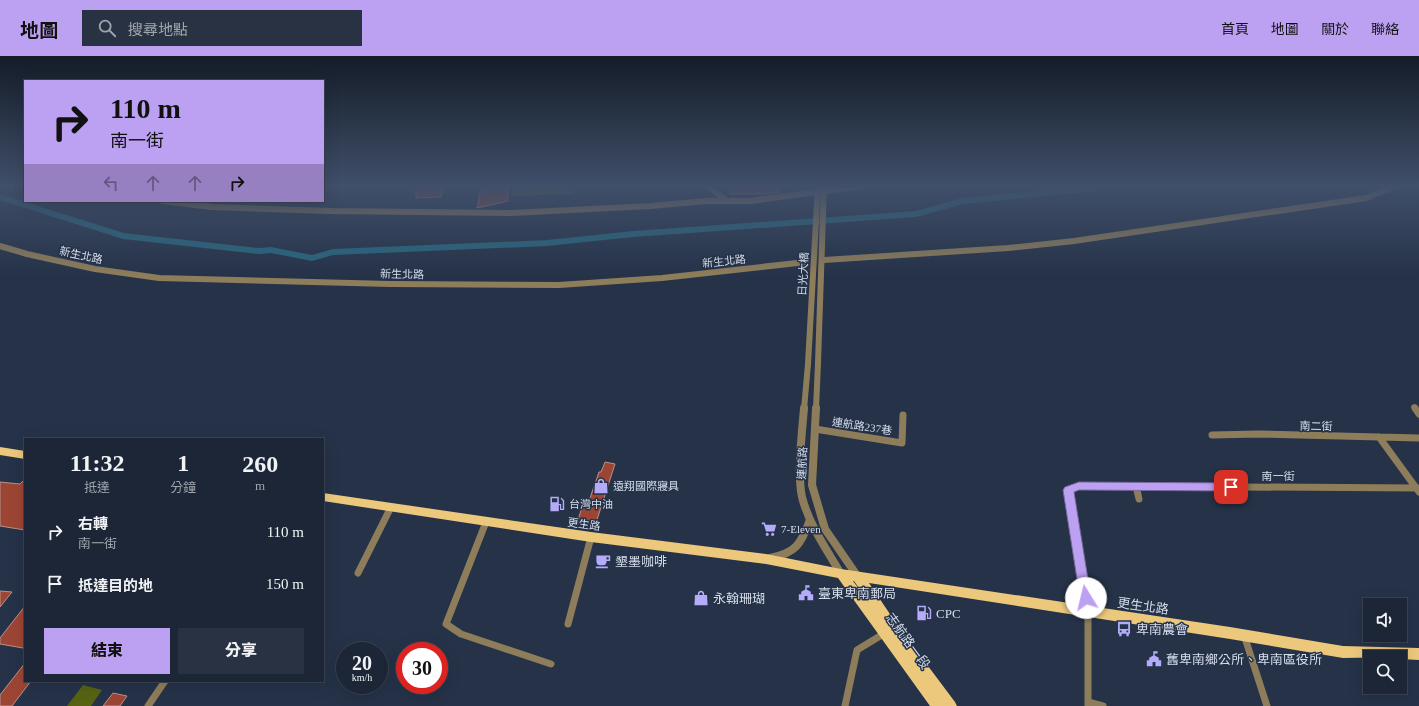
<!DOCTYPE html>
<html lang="zh-TW">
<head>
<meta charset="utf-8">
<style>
  :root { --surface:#1c2636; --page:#293242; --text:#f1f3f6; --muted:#a0a5ad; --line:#3a4351; --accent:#bca0f2 }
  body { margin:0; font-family:"Times New Roman","Noto Sans TC",serif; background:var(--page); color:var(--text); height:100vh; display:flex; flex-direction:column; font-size:15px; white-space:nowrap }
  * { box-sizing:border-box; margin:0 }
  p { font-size:13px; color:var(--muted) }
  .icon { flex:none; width:22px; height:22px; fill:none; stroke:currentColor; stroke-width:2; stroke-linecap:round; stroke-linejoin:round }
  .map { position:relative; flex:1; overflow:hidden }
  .sheet { position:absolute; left:24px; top:382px; width:300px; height:244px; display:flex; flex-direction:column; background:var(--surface); border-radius:0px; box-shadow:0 4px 16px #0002,0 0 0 1px var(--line) }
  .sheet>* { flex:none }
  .guide { position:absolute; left:24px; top:24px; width:300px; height:122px; border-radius:0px; box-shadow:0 4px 16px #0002,0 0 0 1px var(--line); background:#bca0f2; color:#111; overflow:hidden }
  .controls { position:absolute; left:1363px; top:542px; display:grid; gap:8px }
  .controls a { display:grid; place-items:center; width:44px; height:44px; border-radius:0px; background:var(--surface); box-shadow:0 4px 16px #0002,0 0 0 1px var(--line); font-size:20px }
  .speed { position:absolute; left:336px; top:586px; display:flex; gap:8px; font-size:20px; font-weight:700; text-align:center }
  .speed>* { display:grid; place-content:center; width:52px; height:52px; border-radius:50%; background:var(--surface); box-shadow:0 4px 16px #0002,0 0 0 1px var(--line); line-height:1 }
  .speed small { font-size:10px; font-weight:400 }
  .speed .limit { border:6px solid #d22; background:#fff; color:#111 }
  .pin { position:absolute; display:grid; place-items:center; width:34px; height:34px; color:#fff; margin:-17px; border-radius:8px; box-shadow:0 2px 6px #0006 }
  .me { position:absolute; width:44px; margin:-22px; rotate:351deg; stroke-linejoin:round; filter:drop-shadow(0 0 3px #0008) }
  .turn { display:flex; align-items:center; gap:14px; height:84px; padding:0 20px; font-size:18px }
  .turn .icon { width:52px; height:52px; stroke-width:2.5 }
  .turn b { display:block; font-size:28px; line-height:34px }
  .lanes { display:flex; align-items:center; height:38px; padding:0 20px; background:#0003; justify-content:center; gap:20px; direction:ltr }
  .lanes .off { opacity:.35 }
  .eta { display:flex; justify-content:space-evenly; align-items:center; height:68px; text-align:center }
  .eta b { font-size:24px; font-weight:800; line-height:28px }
  .button { display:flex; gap:8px; margin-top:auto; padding:8px 20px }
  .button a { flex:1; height:46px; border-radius:0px; background:var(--accent); color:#111; font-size:16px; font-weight:800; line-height:46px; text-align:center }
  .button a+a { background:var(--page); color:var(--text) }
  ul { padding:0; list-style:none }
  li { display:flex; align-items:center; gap:12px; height:52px; padding:0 20px }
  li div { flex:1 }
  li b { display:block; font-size:15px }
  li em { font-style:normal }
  header { display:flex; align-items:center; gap:24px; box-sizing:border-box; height:56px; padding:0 20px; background:var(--accent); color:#111 }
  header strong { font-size:19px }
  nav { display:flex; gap:22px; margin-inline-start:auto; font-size:14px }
  .search { width:280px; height:36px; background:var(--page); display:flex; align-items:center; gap:10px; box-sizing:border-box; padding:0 14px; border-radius:0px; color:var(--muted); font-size:15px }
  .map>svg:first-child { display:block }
  .green { fill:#576313 }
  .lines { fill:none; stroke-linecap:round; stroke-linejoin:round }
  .river { fill:#27677d; fill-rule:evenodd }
  .building { fill:#9d4535; stroke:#b6948c }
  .minor-far1 { stroke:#8e7d5a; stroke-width:5.5 }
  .minor { stroke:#8e7d5a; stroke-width:7 }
  .tertiary-far1 { stroke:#8e7d5a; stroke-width:6 }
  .tertiary { stroke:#8e7d5a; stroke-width:8 }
  .primary { fill:#ebc87c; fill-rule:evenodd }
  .tertiary-bridge { stroke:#8e7d5a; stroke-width:6 }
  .route { fill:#bca0f2; stroke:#7a689d }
  .labels { text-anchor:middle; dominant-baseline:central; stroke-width:3; stroke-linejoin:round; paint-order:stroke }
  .street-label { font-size:11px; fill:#d5ddec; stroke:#253248 }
  .poi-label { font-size:11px; fill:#d5ddec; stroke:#253248; text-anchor:start }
  .near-poi-label { font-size:13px; fill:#d5ddec; stroke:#253248; text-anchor:start }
  .near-street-label { font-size:13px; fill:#d5ddec; stroke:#253248 }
</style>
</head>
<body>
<header>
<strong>地圖</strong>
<div class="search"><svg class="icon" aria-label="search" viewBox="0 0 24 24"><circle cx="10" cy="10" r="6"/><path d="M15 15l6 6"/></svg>搜尋地點</div>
<nav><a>首頁</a><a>地圖</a><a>關於</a><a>聯絡</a></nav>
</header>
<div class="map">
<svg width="1419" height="650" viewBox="0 0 1419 650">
  <rect width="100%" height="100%" fill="#253248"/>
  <path class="green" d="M513,129H574L569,134H573L572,138L511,140L512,137H517L513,133Z
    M83,629L102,634L91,650H67Z"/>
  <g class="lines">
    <path class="river" d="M1095,129H1128L1124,132L963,148L916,161L633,181L547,190L333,199L312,205L271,197L259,198L123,183L0,144V138L124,177L259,192L271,191L312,199L333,193L547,184L633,175L916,155L962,142Z"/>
  </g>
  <path class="building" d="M417,129H444L441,141L416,142L417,138H415Z
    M493,129H508V145L477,152L481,133L493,131Z
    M730,129H779V136L763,138H730Z
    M605,406L615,408L595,470L577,467L584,445H589L599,416H601Z
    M25,423V474L0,470V426L20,428Z
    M0,535L12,536L0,551Z
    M25,550V589L23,592L0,588V582Z
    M25,607V625H31L12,650H0V639Z
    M113,637L127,640L120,650H103Z"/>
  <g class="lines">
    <path class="minor-far1" d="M706,129L726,144
      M1414,351L1415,353"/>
    <path class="minor" d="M1415,352L1419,358
      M815,373L902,387L903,359
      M1212,379L1258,378L1419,382
      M1379,381L1419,436
      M1136,430L1139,443
      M486,466L446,568L461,578L551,608
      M358,517L391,451
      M568,568L591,481
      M1244,579L1267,650
      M1088,646L1103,650
      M148,650L165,625
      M845,650L857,594L885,577
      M1088,650V556L1068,434L1079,430L1419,432"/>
    <path class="tertiary-far1" d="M162,145L211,151L331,155L511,157L650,150L706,145H750L868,129
      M0,190L27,198L95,213L159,222L390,228L559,229L662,222L806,206
      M824,204L1008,192L1074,185L1366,142L1397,129
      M804,353L808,308
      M816,353L818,307"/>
    <path class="tertiary" d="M804,352C802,376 797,418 802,441C809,469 827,494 841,518
      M816,352L812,429L825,473L858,521
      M770,502C796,497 801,488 810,464"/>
    <path class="primary" d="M0,391L25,395V403L0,399Z
      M323,437L591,476L766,498L841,513L1230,571L1343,590L1419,592V604L1400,603V601L1343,602L1230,583L869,527L898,570L955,646L957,650H930L838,522L766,508L591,486L323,445ZM853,525H854L870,548Z"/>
    <path class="tertiary-bridge" d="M818,307L824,129
      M808,308L818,129"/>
  </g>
  <linearGradient id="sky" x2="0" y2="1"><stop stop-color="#141c28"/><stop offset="0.59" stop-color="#404f6a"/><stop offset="1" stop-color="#404f6a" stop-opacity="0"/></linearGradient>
  <rect width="1419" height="220" fill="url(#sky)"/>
  <path class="route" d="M1079,426L1231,427L1235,428L1236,431L1235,434L1231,435L1079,434L1074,436L1091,542L1090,545L1086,547L1082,545L1080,542L1063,434L1065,431Z"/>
  <defs>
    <g id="shop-bare" transform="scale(1.2)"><path d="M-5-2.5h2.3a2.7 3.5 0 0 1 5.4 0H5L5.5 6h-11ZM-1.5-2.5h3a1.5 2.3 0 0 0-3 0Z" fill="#b4acf9" stroke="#253248" stroke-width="2.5" paint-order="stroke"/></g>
    <g id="fuel-bare" transform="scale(1.2)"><path d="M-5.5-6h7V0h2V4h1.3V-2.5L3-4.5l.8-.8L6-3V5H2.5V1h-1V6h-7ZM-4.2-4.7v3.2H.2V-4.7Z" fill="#b4acf9" stroke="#253248" stroke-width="2.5" paint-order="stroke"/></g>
    <g id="supermarket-bare" transform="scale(1.2)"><path d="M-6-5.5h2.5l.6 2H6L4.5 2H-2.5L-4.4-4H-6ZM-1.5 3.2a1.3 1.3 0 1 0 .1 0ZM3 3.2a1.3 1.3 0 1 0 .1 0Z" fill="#b4acf9" stroke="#253248" stroke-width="2.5" paint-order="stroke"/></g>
    <g id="cafe-bare" transform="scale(1.2)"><path d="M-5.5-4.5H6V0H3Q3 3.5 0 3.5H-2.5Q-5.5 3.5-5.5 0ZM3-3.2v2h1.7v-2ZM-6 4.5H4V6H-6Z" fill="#b4acf9" stroke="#253248" stroke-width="2.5" paint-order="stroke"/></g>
    <g id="civic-bare" transform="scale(1.2)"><path d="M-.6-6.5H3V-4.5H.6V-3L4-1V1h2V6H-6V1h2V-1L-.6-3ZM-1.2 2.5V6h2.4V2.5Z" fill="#b4acf9" stroke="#253248" stroke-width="2.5" paint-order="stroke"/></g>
    <g id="bus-bare" transform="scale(1.2)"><path d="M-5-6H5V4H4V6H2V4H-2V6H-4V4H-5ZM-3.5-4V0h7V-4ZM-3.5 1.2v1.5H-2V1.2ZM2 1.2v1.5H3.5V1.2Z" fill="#b4acf9" stroke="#253248" stroke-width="2.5" paint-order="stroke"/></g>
  </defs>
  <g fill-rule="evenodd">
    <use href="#shop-bare" x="601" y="430"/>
    <use href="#fuel-bare" x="557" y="448"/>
    <use href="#supermarket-bare" x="769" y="473"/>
    <use href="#cafe-bare" x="603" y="505"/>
    <use href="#civic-bare" x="806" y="537"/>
    <use href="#shop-bare" x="701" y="542"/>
    <use href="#fuel-bare" x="924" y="557"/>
    <use href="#bus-bare" x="1124" y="573"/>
    <use href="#civic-bare" x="1154" y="603"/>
  </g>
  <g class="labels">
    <g class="street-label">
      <text transform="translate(81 199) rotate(12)">新生北路</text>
      <text transform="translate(724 205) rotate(-6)">新生北路</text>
      <text transform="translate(402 218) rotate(1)">新生北路</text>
      <text transform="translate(803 218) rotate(-87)">日光大橋</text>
      <text transform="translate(862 370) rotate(9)">連航路237巷</text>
      <text transform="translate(1316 370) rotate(1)">南二街</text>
      <text transform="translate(802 407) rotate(-87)">連航路</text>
      <text x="1278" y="420">南一街</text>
      <text transform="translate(584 468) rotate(8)">更生路</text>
    </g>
    <g class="poi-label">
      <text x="613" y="430">遠翔國際寢具</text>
      <text x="569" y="448">台灣中油</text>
      <text x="781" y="473">7-Eleven</text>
    </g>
    <g class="near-poi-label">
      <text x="615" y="505">墾墨咖啡</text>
      <text x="818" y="537">臺東卑南郵局</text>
      <text x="713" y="542">永翰珊瑚</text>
      <text x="936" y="557">CPC</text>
      <text x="1136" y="573">卑南農會</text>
      <text x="1166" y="603">舊卑南鄉公所、卑南區役所</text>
    </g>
    <g class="near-street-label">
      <text transform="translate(1143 550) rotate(8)">更生北路</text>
      <text transform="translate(908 585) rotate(54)">志航路一段</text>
    </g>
  </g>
</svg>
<div class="controls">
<a><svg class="icon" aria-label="sound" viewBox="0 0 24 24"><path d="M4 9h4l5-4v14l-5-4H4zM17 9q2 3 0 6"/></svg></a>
<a><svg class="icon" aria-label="search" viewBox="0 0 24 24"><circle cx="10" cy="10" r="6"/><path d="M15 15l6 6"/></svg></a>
</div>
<div class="speed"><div>20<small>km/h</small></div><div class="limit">30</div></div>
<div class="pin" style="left:1231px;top:431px;background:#d93025"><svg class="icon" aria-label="arrive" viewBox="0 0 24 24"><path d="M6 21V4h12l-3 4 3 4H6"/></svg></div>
<svg class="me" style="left:1086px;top:542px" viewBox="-20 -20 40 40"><circle r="19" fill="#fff"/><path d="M0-13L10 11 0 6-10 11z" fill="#bca0f2"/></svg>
<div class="guide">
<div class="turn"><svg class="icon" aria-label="right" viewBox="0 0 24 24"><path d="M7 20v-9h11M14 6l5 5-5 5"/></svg><div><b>110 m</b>南一街</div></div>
<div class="lanes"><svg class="icon off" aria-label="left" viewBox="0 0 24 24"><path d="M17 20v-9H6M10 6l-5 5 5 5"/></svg><svg class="icon off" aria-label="ahead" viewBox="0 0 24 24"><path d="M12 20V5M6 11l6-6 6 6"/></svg><svg class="icon off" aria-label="ahead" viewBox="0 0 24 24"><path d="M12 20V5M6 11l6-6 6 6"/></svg><svg class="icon" aria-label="right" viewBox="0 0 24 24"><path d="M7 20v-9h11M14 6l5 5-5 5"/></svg></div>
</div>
<section class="sheet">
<div class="eta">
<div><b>11:32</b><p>抵達</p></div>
<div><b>1</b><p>分鐘</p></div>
<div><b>260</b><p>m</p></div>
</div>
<ul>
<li><svg class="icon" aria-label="right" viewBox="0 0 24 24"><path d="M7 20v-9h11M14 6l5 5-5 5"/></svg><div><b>右轉</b><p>南一街</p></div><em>110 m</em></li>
<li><svg class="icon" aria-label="arrive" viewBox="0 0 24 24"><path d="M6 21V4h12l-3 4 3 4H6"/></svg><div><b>抵達目的地</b></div><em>150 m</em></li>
</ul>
<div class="button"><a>結束</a><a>分享</a></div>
</section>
</div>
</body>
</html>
